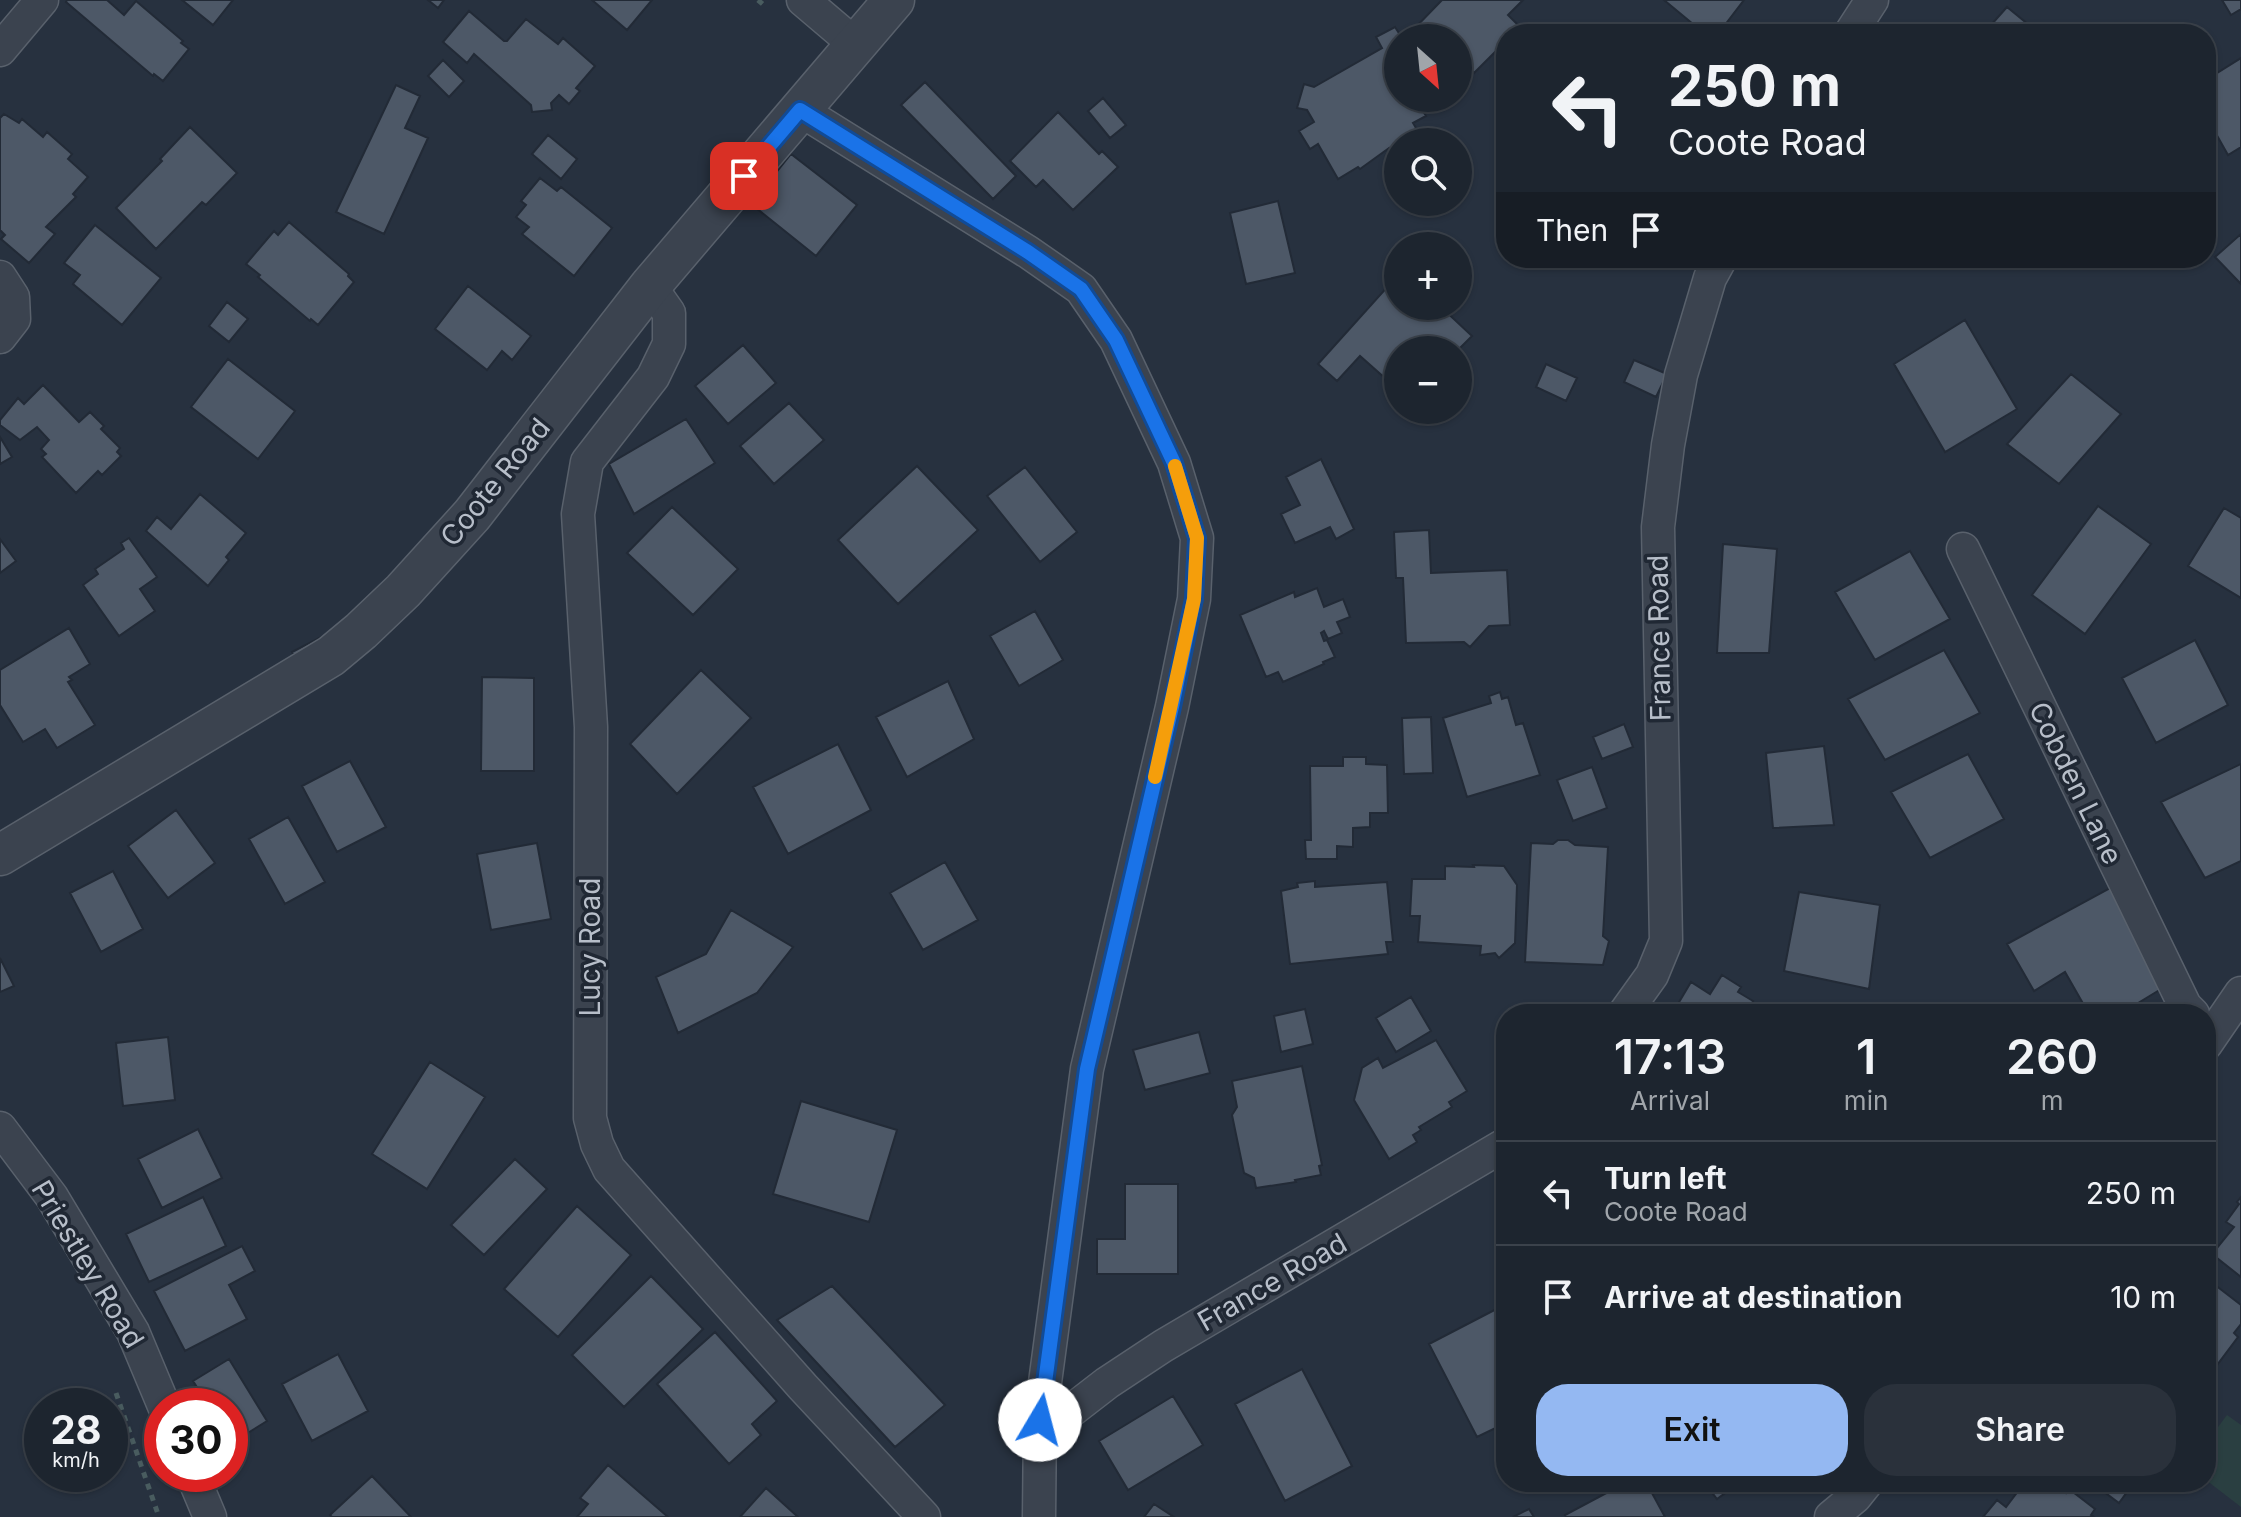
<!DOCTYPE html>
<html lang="en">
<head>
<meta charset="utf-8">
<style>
  :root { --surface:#1d252f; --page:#2a313b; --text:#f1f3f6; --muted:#a0a5aa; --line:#3b424b; --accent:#94b8f2 }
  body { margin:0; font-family:Inter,sans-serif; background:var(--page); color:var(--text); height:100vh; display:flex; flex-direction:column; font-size:30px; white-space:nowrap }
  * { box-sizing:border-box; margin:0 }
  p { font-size:26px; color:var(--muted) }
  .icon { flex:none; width:44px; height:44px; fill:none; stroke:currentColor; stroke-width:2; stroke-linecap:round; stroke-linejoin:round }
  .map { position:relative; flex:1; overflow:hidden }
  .sheet { position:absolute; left:1496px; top:1004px; width:720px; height:488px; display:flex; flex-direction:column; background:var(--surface); border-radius:32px; box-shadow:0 2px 6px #0004,0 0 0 2px var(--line) }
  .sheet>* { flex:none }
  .top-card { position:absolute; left:1496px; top:24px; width:720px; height:244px; border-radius:32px; box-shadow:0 2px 6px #0004,0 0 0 2px var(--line); background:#1d252f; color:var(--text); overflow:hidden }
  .needle { width:52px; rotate:153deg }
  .tools { position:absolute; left:1384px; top:24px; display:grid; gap:16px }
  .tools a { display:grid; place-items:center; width:88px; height:88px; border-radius:50%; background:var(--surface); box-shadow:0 2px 6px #0004,0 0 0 2px var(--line); font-size:40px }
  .speed { position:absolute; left:24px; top:1388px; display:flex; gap:16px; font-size:40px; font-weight:700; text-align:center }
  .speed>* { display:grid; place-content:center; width:104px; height:104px; border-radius:50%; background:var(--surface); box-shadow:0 2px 6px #0004,0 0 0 2px var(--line); line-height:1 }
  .speed small { font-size:20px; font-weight:400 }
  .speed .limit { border:12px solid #d22; background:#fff; color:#111 }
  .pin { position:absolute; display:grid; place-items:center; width:68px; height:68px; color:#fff; margin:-34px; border-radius:16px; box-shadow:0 4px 12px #0006 }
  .me { position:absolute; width:88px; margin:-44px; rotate:8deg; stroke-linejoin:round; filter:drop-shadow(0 0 6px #0008) }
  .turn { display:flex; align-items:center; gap:28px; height:168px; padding:0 40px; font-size:36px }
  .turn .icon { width:104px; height:104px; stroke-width:2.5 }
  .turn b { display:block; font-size:56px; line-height:68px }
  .then { display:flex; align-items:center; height:76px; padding:0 40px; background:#0003; gap:16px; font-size:30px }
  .eta { display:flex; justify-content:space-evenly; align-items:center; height:136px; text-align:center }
  .eta b { font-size:48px; font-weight:600; line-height:56px }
  .action { display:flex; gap:16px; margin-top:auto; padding:16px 40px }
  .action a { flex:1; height:92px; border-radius:32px; background:var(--accent); color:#111; font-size:32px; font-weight:600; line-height:92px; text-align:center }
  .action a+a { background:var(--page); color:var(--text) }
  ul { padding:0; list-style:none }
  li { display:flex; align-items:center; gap:24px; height:104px; padding:0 40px; border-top:2px solid var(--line) }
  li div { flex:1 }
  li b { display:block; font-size:30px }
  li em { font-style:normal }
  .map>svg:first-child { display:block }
  .green { fill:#2a3f41 }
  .building { fill:#4d5867; stroke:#222a36; stroke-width:2 }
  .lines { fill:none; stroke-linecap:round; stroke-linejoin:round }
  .minor-casing { stroke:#59616c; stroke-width:35 }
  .tertiary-casing { stroke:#59616c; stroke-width:43 }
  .path { stroke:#495c5f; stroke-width:5; stroke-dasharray:6 6; stroke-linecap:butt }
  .minor { stroke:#3b434f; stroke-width:32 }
  .tertiary { stroke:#3b434f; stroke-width:40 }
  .route-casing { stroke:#114b97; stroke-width:20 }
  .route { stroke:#1a73e8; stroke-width:14 }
  .slow { stroke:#f59e0b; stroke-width:14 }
  .labels { text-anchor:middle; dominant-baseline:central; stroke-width:7; stroke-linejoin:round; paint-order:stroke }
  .street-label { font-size:28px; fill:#b7bec9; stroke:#202834 }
</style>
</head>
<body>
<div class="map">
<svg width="2241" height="1517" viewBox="0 0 2241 1517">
  <rect width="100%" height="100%" fill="#27313f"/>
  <path class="green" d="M2227,1415L2241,1425V1507L2206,1480V1443Z"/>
  <path class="building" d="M67,0H107L124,15L136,1L183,41L181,43L189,49L163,81L154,74L153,76L66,2Z
    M182,0H233L213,25Z
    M428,0H444L438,8Z
    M592,0H652L627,30Z
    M1442,0H1523L1508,15L1520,27L1513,34H1506V41L1474,73L1458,58V38H1414L1411,32Z
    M1664,0H1744L1718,34H1705Z
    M2222,0H2241V9L2231,15Z
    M2007,7L2040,34H1983Z
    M469,11L504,41H507L526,19L558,44L563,38L595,66L576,88L580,91L569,104L559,95L551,103L552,110L532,112L531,105L474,54L467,63L443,42Z
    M1395,27L1402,38H1398V98H1415L1426,116L1413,123L1419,133L1405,142H1398V146L1390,151L1389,148L1360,169L1358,167L1338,179L1318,144L1310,149L1299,131L1314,122L1307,110L1297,108L1304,84L1314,87L1382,48L1376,37Z
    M2241,58V147L2228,155L2206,116V80Z
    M443,60L464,81L449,97L428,76Z
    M925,82L1016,176L993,199L901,105Z
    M396,85L420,96L405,128L428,138L384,234L336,212Z
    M1103,98L1126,125L1110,138L1088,111Z
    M1058,112L1099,154L1102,151L1118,167L1073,210L1043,180L1036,187L1010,161Z
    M4,114L19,123L22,119L43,137L47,132L72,154L68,159L88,177L73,194L76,197L46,227L55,234L29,263L1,239L5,235L0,230V118Z
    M190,127L237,173L206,205L202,202L156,249L116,208L162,161L160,159Z
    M548,135L577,159L561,179L532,154Z
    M791,154L857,205L816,256L751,204Z
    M540,178L557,191L561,187L612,228L574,276L522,234L529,227L516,217L526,205L521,201Z
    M1278,201L1295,273L1246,284L1230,213Z
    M289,222L349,274L348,276L354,282L318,325L311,319L310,321L258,277L260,275L246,264L274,231L278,235Z
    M95,225L161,278L122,325L73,284L80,275L64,263Z
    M2241,234V284L2215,257Z
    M1398,275V306H1440L1472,336L1458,350H1398V365L1386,379L1360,356L1337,381L1318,364Z
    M468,286L531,336L512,360L502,351L487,370L435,329Z
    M227,302L248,319L229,342L209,326Z
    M1965,320L2017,409L1945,452L1894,364Z
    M743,345L776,383L728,424L695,386Z
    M228,359L295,411L258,459L191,407Z
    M1634,360L1667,374L1656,397L1624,382Z
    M1546,364L1577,378L1566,401L1536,387Z
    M2071,374L2121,414L2059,484L2007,444Z
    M43,385L79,422L90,412L104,426L101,429L120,448L117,452L121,456L102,475L98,471L76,493L42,457L46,454L41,449L49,440L37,427L20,440L0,425V420L18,398L24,404Z
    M789,403L824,440L774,484L740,446Z
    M686,419L715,463L634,514L609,464Z
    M0,437L12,457L0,464Z
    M1321,459L1354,529L1336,539L1330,527L1295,543L1281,514L1300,505L1286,477Z
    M917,466L978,530L898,604L838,540Z
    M1025,467L1077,532L1040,562L987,496Z
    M200,494L246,533L226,557L229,560L208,586L146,531L157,517L171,529Z
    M2098,506L2151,544L2085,634L2032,595Z
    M672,507L738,569L693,615L627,553Z
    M2224,508L2241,518V598L2188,566Z
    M1429,530L1431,573L1507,570L1510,625L1489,626L1470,647L1464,642L1406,643L1403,578H1396L1394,532Z
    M129,538L157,577L140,589L155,611L119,636L83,585L98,574L95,569L124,549L121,543Z
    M0,539L16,561L0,573Z
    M1723,544L1777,549L1769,653H1717Z
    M1910,551L1950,619L1875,660L1835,592Z
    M1317,588L1324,607L1343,599L1350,617L1337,622L1342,633L1328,639L1324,631L1321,633L1324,641L1327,640L1335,657L1323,662L1324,664L1283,682L1278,672L1266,677L1240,615L1294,592L1295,597Z
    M1035,611L1063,660L1019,686L990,636Z
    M69,628L90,664L69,677L72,680L68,682L95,725L57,748L45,729L23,742L0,705V670Z
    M321,637L329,651L300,667L292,652Z
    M2195,640L2228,705L2156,743L2122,678Z
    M1944,650L1980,713L1885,760L1848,699Z
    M701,670L751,718L677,794L630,744Z
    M482,677L534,678V771H481Z
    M948,681L974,739L907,777L876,717Z
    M1500,692L1502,699L1508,697L1516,725L1523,723L1540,775L1467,797L1443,718L1491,703L1489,696Z
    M1431,717L1433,773L1404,774L1402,718Z
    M1624,724L1633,747L1602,759L1593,737Z
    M838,744L871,810L788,854L753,787Z
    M1824,746L1834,825L1773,828L1766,753Z
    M1968,754L2004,819L1930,858L1891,792Z
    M1343,757H1366V764L1387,765L1388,813H1370V827L1353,828V847L1337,846V859H1306L1305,840H1311L1310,766H1343Z
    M350,761L386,827L337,852L302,786Z
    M2241,764V861L2205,878L2161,802Z
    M1592,767L1607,808L1573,821L1557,780Z
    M176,810L215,863L168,898L128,846Z
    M288,817L325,882L285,904L249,839Z
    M1558,840H1568L1575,845L1608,847L1603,936L1609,941L1603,965L1525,962L1531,843L1553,844Z
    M537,843L551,919L491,930L477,854Z
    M945,862L978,920L923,950L890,893Z
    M1473,865L1504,866L1517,885L1515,943L1499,958L1495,953L1480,955L1481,946L1418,942L1420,916H1410L1412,879H1445V866L1474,867Z
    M113,871L143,929L101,952L70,893Z
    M1315,881V887L1387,882L1393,942H1386L1388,954L1290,964L1281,891L1298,887L1297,883Z
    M2110,888L2166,986L2120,1014H2089L2065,972L2034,991L2007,944Z
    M1799,892L1880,905L1869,989L1784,971Z
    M731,910L793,947L757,993L678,1033L656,977L706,954Z
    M0,958L14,986L0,992Z
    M1722,975L1741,987L1738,992L1753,1001L1745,1014H1672L1691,982L1710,994Z
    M1411,997L1431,1031L1396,1052L1376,1018Z
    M1305,1009L1313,1044L1281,1052L1274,1016Z
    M1199,1032L1210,1073L1145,1090L1133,1050Z
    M168,1037L175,1100L123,1106L116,1043Z
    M1436,1040L1467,1091L1449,1102L1452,1107L1419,1127L1421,1130L1413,1135L1417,1142L1389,1159L1354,1100L1362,1068L1378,1058L1383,1068Z
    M430,1062L485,1097L427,1189L372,1154Z
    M1302,1066L1322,1165L1319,1166L1321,1175L1295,1180L1296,1182L1256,1188L1254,1178L1244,1173L1232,1115L1237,1107L1232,1081Z
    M801,1101L897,1130L869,1222L773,1194Z
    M198,1129L222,1178L162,1208L138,1159Z
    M515,1159L547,1189L484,1255L451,1225Z
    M1125,1184H1178V1274H1097V1239H1125Z
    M203,1197L226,1246L149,1282L126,1234Z
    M2241,1197V1277L2212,1254L2234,1227L2226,1222L2239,1204L2237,1202Z
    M577,1206L631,1255L558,1337L504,1289Z
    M242,1246L255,1271L229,1285L247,1319L185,1351L154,1291Z
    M651,1276L703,1329L624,1407L572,1355Z
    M2206,1278L2241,1305V1324L2234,1333L2238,1337L2217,1365L2206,1357Z
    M832,1286L945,1405L895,1447L777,1320Z
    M1506,1304V1423L1477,1437L1429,1344Z
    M715,1332L777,1401L752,1424L761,1435L729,1464L657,1384Z
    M338,1354L368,1411L312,1441L282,1384Z
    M229,1359L267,1421L232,1443L230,1406H209L193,1381Z
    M1302,1369L1352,1466L1285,1501L1235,1404Z
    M1173,1396L1203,1445L1128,1490L1099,1441Z
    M608,1465L668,1517H577L588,1504L580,1498Z
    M372,1476L411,1517H332L330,1515Z
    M1627,1482H1646L1665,1517H1566L1565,1515Z
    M1704,1482H1740L1717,1499Z
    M2025,1482H2052L2066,1493L2069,1489L2095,1509L2091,1515L2094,1517H1983L1997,1500L2006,1507Z
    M2091,1482H2129L2132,1485L2119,1503Z
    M766,1488L798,1517H740Z
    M1154,1504L1174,1517H1144Z
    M1529,1509L1534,1517H1513Z"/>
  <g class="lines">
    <g class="minor-casing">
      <path id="minor" d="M803,0L856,45
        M1850,34L1872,0
        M0,50L42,0
        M800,110L1028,252L1081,289L1116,340L1174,463L1197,538L1194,599L1172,707L1087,1069L1040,1420L1039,1517
        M0,277L13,297L14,319L0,337
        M650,286L669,313V344L653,377L587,462L578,514L591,727L590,1118L597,1144L609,1169L803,1387L924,1517
        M1963,549L2185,1006L2193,1014
        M1624,1014L1652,975L1666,941L1658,527L1668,445L1681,375L1710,278L1721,258
        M2206,1044L2241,993
        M0,1128L52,1197L133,1332L164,1406
        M1040,1420L1063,1417L1107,1383L1163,1346L1506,1144
        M192,1474L210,1517
        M1831,1517L1855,1497L1867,1482"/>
    </g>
    <g class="tertiary-casing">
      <path id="tertiary" d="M0,855L331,656L361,631L403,591L472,515L650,286L894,0"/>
    </g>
    <path class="path" d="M758,0L766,7
      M116,1393L159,1517"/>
    <use href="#minor" class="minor"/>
    <use href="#tertiary" class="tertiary"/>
  </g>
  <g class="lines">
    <g class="route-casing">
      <path id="route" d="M744,176L800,110L1028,252L1081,289L1116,340L1174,463L1197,538L1194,599L1172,707L1087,1069L1040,1420"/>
    </g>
    <use href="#route" class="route"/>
    <path class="slow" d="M1155,777L1194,599L1197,538L1175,466"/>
  </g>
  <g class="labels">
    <g class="street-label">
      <text transform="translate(495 482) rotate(-51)">Coote Road</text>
      <text transform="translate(1659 638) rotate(-91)">France Road</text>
      <text transform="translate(2076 783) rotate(64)">Cobden Lane</text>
      <text transform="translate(590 947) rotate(-90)">Lucy Road</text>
      <text transform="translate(88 1264) rotate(59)">Priestley Road</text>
      <text transform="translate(1272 1282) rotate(-30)">France Road</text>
    </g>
  </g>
</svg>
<div class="tools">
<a><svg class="needle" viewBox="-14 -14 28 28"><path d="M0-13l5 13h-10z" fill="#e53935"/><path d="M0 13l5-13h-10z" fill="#a0a5aa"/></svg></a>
<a><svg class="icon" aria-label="search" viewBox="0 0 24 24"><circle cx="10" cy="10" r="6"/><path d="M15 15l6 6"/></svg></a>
<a>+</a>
<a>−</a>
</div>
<div class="speed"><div>28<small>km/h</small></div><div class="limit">30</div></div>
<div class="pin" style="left:744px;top:176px;background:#d93025"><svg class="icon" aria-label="arrive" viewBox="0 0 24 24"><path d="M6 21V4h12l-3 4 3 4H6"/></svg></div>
<svg class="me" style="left:1040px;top:1420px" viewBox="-20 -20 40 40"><circle r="19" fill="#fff"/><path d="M0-13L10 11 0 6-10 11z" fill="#1a73e8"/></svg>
<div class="top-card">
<div class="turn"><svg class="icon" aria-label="left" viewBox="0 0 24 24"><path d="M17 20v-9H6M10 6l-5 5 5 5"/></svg><div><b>250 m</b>Coote Road</div></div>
<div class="then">Then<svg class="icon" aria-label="arrive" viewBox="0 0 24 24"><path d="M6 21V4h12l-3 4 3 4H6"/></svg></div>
</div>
<section class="sheet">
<div class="eta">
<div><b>17:13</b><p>Arrival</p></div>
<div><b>1</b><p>min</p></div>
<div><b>260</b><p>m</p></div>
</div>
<ul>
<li><svg class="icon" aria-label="left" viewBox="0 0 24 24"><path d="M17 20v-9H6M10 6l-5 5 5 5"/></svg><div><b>Turn left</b><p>Coote Road</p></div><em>250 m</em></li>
<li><svg class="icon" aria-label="arrive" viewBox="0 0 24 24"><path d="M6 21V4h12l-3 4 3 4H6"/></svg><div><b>Arrive at destination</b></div><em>10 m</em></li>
</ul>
<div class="action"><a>Exit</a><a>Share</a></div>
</section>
</div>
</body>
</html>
